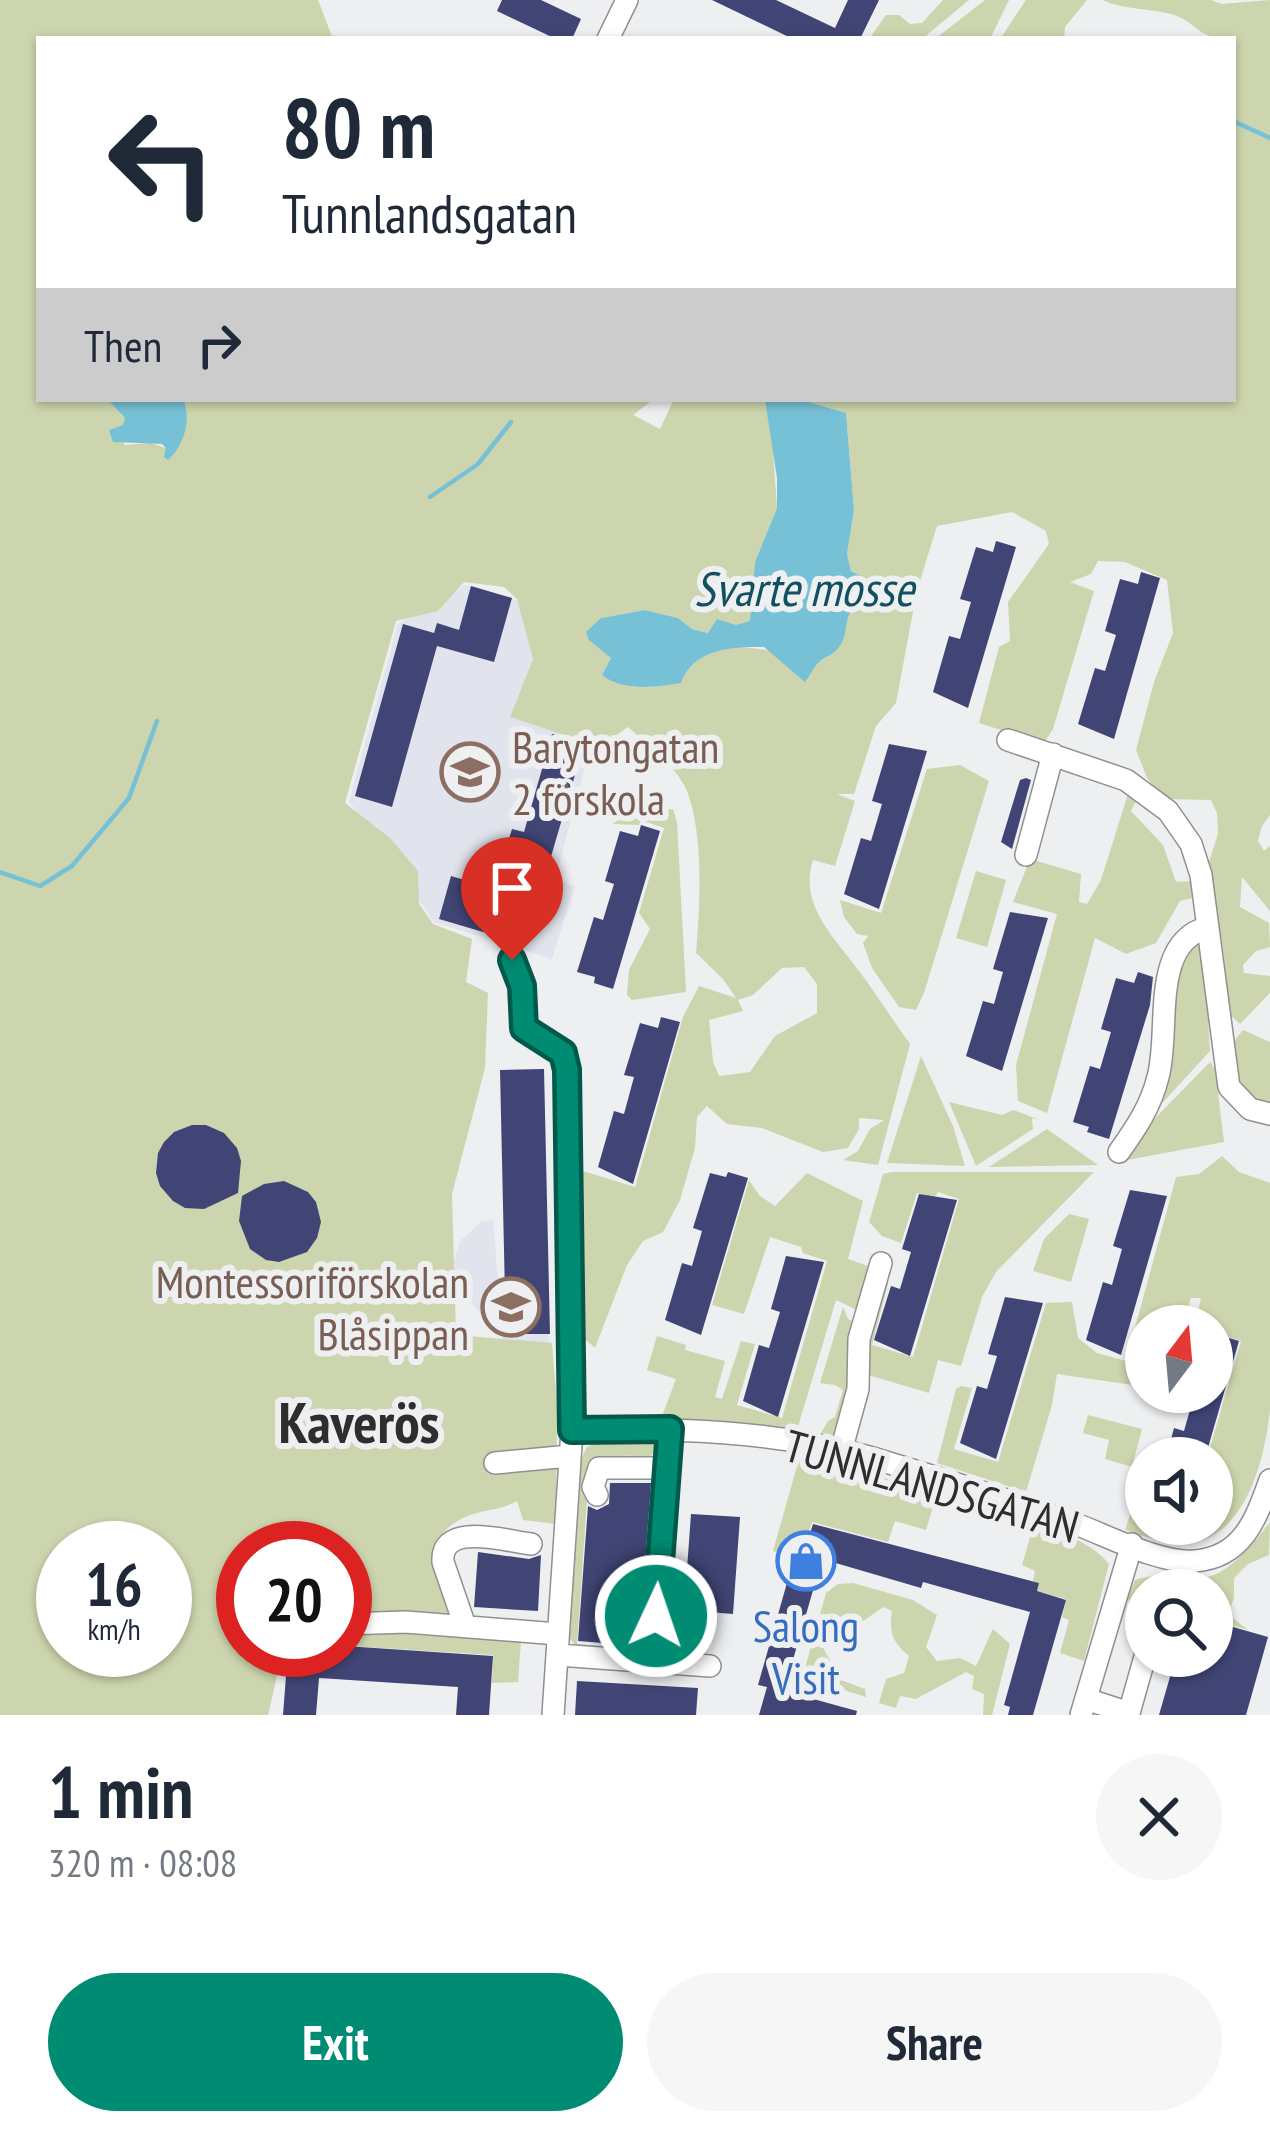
<!DOCTYPE html>
<html lang="en">
<head>
<meta charset="utf-8">
<style>
  :root { --surface:#fff; --page:#f6f6f7; --text:#1f2937; --muted:#747a83; --accent:#008b73 }
  body { margin:0; font-family:"PT Sans Narrow",sans-serif; background:var(--page); color:var(--text); height:100vh; display:flex; flex-direction:column; font-size:45px; white-space:nowrap }
  * { box-sizing:border-box; margin:0 }
  p { font-size:39px; color:var(--muted) }
  .icon { flex:none; width:66px; height:66px; fill:none; stroke:currentColor; stroke-width:2; stroke-linecap:round; stroke-linejoin:round }
  .map { position:relative; height:1715px; overflow:hidden }
  .panel { display:flex; flex-direction:column; background:var(--surface); flex:1 }
  .panel>* { flex:none }
  .hud { position:absolute; left:36px; top:36px; width:1200px; height:366px; border-radius:0px; box-shadow:0 3px 9px #0004; background:#fff; color:var(--text); overflow:hidden }
  .needle { width:78px; rotate:16deg }
  .buttons { position:absolute; left:1125px; top:1305px; display:grid; gap:24px }
  .buttons a { display:grid; place-items:center; width:108px; height:108px; border-radius:50%; background:var(--surface); box-shadow:0 3px 9px #0004; font-size:60px }
  .speed { position:absolute; left:36px; top:1521px; display:flex; gap:24px; font-size:60px; font-weight:700; text-align:center }
  .speed>* { display:grid; place-content:center; width:156px; height:156px; border-radius:50%; background:var(--surface); box-shadow:0 3px 9px #0004; line-height:1 }
  .speed small { font-size:30px; font-weight:400 }
  .speed .limit { border:18px solid #d22; background:#fff; color:#111 }
  .pin { position:absolute; display:grid; place-items:center; width:102px; height:102px; color:#fff; margin:-123px -51px; border-radius:50% 50% 50% 0; rotate:-45deg; box-shadow:0 0 12px #0007 }
  .pin .icon { rotate:45deg }
  .me { position:absolute; width:132px; margin:-66px; rotate:3deg; stroke-linejoin:round; filter:drop-shadow(0 0 9px #0008) }
  .turn { display:flex; align-items:center; gap:42px; height:252px; padding:0 48px; font-size:54px }
  .turn .icon { width:156px; height:156px; stroke-width:2.5 }
  .turn b { display:block; font-size:84px; line-height:102px }
  .then { display:flex; align-items:center; height:114px; padding:0 48px; background:#0003; gap:24px; font-size:45px }
  .round { display:grid; place-items:center; flex:none; width:126px; height:126px; border-radius:63px; background:var(--page) }
  .headline { display:flex; align-items:center; justify-content:space-between; height:204px; padding:0 48px }
  h1 { font-size:72px; font-weight:700; line-height:90px }
  .primary-button { display:flex; gap:24px; margin-top:auto; padding:24px 48px }
  .primary-button a { flex:1; height:138px; border-radius:72px; background:var(--accent); color:#fff; font-size:48px; font-weight:700; line-height:138px; text-align:center }
  .primary-button a+a { background:var(--page); color:var(--text) }
  .map>svg:first-child { display:block }
  .built { fill:#e2e4ed }
  .green { fill:#ccd5ad; fill-rule:evenodd }
  .water { fill:#77c1d7 }
  .lines { fill:none; stroke-linecap:round; stroke-linejoin:round }
  .stream { stroke:#77c1d7; stroke-width:4.5 }
  .building { fill:#404575 }
  .minor-casing { stroke:#8f9092; stroke-width:24 }
  .minor { stroke:#fff; stroke-width:21 }
  .route-casing { stroke:#005a4b; stroke-width:30 }
  .route { stroke:#008b73; stroke-width:21 }
  .labels { text-anchor:middle; dominant-baseline:central; stroke-width:12; stroke-linejoin:round; paint-order:stroke }
  .education-label { font-size:45px; fill:#785e54; stroke:#eeeff1; text-anchor:start }
  .street-label { font-size:45px; fill:#2e2e2f; stroke:#eeeff1 }
  .shop-label { font-size:45px; fill:#366cbe; stroke:#eeeff1 }
  .water-label { font-size:48px; font-style:italic; fill:#105060; stroke:#eeeff1 }
  .district-label { font-size:57px; font-weight:bold; fill:#2e2e2f; stroke:#eeeff1 }
</style>
</head>
<body>
<div class="map">
<svg width="1270" height="1715" viewBox="0 0 1270 1715">
  <rect width="100%" height="100%" fill="#eeeff1"/>
  <path class="built" d="M466,585L526,603L533,659L510,717L591,744L555,880L575,886L552,959L434,922L349,801L398,624Z
    M493,1220L498,1280L548,1281L549,1364L510,1347L459,1289L452,1267L460,1241L481,1222Z"/>
  <path class="green" d="M0,0H318L333,39H39V399H107L125,418L124,445L151,443L166,448L186,418L183,399H654L633,415L660,429L674,399H1233V39C1194,39 1199,22 1171,14C1147,8 1125,10 1102,0H1211L1222,4L1270,0V815L1262,826L1258,841L1264,851L1270,846V911L1242,877L1240,907L1269,923L1270,947L1256,951L1243,965L1244,973L1270,976V993L1240,1024L1226,1011L1224,957L1209,862L1218,834L1217,813L1211,800L1164,799L1147,778L1136,750L1154,682L1173,633L1167,580L1125,562L1098,561L1091,574L1070,582L1094,591L1053,729L1044,743L1035,741L979,723L999,647L1010,641L1008,602L1049,544L1046,531L1012,512L937,526L917,590L896,703L876,726L854,794H837L855,801L835,866L813,860C799,904 832,935 856,967C875,992 892,1019 910,1044L878,1165L843,1160L858,1151L870,1129L884,1120L859,1118V1129L848,1148L823,1152L762,1128L727,1124L707,1106L697,1117L695,1148L680,1200L663,1232L643,1241L627,1265L595,1348L580,1335L583,1171L635,1187L683,1017L699,986L736,998L723,979L696,953C700,907 704,835 687,791C677,767 647,744 628,727L603,744H591L510,717L533,659L517,599L504,587L464,582L438,611L396,621L345,803L390,838L418,871L419,904L433,924L472,939L466,982L488,993L485,1068L452,1194L456,1335L552,1343L557,1404L556,1524L523,1520L517,1501C501,1510 487,1509 470,1515C418,1535 435,1576 453,1614L450,1618L345,1609V1548H243V1650H283L268,1715H0ZM809,402L846,413L854,510L847,554L851,571L861,577L855,605C833,628 855,643 816,664C774,650 703,627 681,683C657,687 621,692 602,675L611,658L604,650L601,618L645,610L678,618L692,629L709,633L750,622L753,612L755,562L777,508L772,434ZM804,967L817,984V1013L775,1036L750,1072L719,1076L713,1062L709,1020L743,1011L738,1000L753,995L782,968ZM63,1548H165V1650H63Z
    M943,0H969L922,39H869L886,15H899L910,24L922,23Z
    M985,0H1009L990,39H935Z
    M1026,0H1087L1065,27L1064,39H1000Z
    M960,765L989,781L924,993L916,1010L899,1007L872,968L863,943L868,936L857,934L844,917L840,900L881,913L927,769Z
    M1128,794L1137,800L1131,811L1163,845L1176,882L1191,881L1192,898L1180,901L1156,943L1126,954L1095,938L1047,1113L1018,1101L1016,1065L1057,914L1013,902L1030,859L1081,874L1079,902L1087,904L1101,880Z
    M673,809L677,822L686,992L632,1000L627,995L629,970L650,929L639,913L664,828L641,820L639,825L613,824L627,812Z
    M976,871L1006,880L987,947L956,938Z
    M1203,939L1210,1051L1155,1111L1178,958Z
    M1243,1030L1270,1042V1103C1237,1103 1235,1073 1229,1047Z
    M921,1056L953,1126L965,1166L887,1163Z
    M1210,1062L1215,1069L1224,1142L1122,1161L1128,1146Z
    M949,1102L1002,1115L1013,1110L1040,1120L1032,1118L1033,1129L976,1166Z
    M1047,1129L1098,1165L989,1167Z
    M1222,1156L1239,1172L1270,1183V1410C1265,1457 1247,1535 1191,1543C1168,1546 1147,1537 1125,1530L1140,1486L1146,1488V1524H1212V1458H1207L1241,1341L1212,1332V1326H1195L1201,1298H1191L1182,1326H1146V1387L1057,1374L1052,1405L1026,1492L937,1463L956,1389L961,1386L972,1388L954,1449L998,1462L1046,1303L1072,1302L1078,1338L1097,1353L1126,1361L1176,1177L1199,1174Z
    M892,1172H1094L996,1272L982,1297L961,1366L938,1360L929,1393L865,1374L861,1312L836,1300L797,1430L661,1419L676,1379L647,1370L657,1336L686,1345L685,1350L725,1361L715,1397L722,1399L741,1341L755,1344L737,1405L782,1418L827,1261L803,1253L801,1247L770,1237L744,1314L712,1305L749,1180L760,1196L775,1206L807,1173L863,1201L848,1259L876,1269L888,1284L872,1345L913,1357L959,1199L938,1192L934,1198L917,1193L901,1243L882,1236L869,1222L883,1174Z
    M1069,1214L1089,1219L1071,1282L1033,1271L1044,1239Z
    M843,1307L848,1319L858,1324L855,1385L838,1436L821,1433L828,1421L835,1417L843,1390L835,1385L820,1383Z
    M1088,1415L1142,1429L1132,1467L1105,1459L1109,1440L1083,1433Z
    M599,1442H652L657,1449L650,1457C617,1454 578,1452 587,1500L577,1644L636,1649L633,1651L579,1649L569,1638L580,1462L587,1447Z
    M799,1459L856,1470L937,1493L926,1530L895,1521L888,1542L812,1522L803,1551L794,1549L791,1556L773,1551Z
    M1270,1522L1269,1555L1248,1564L1234,1578V1598L1228,1614L1248,1630L1212,1619V1590H1146L1144,1622L1127,1598L1135,1580C1157,1572 1171,1578 1193,1579C1225,1581 1253,1544 1270,1522Z
    M1038,1523C1062,1532 1093,1544 1109,1564L1084,1661L1060,1653L1069,1620L1062,1617L1066,1599L1037,1591L1039,1583L1033,1581L1035,1571L1022,1565L1033,1527Z
    M853,1583L913,1600L937,1615L926,1647L937,1661L960,1658L976,1666L993,1629L1010,1644L992,1715H983L984,1694L972,1689L974,1676L966,1672L916,1699L900,1696L896,1708L879,1703L886,1679L904,1673L909,1656C892,1642 889,1632 892,1611L883,1607L841,1637L830,1632L821,1644L841,1680L865,1689L866,1697L809,1679L805,1668L826,1593L838,1584Z
    M371,1629L521,1641L518,1682L492,1683L493,1655L350,1646L354,1638Z"/>
  <path class="water" d="M107,399H183C192,419 184,446 168,460L164,457L166,448L162,444L113,442L109,430L123,425L125,418Z
    M765,400L809,402L846,413L854,510L847,554L851,571L861,576L855,606C843,618 849,630 841,644C835,655 825,656 817,664C816,665 806,681 805,682L764,647C731,647 694,648 681,683C657,687 622,692 602,675L611,658L589,640L586,632L601,618L645,610L678,618L692,629L708,633L717,619L736,625L750,621L755,562L777,508V478Z"/>
  <g class="lines">
    <path class="stream" d="M1233,121L1270,138
      M430,497L478,464L511,422
      M0,872L40,886L72,866L129,798L157,721"/>
  </g>
  <path class="building" d="M502,0H541L581,19L572,39H556L497,11Z
    M712,0H776L835,28L848,0H879L860,39H793Z
    M996,541L1016,547L968,708L933,692L949,636L960,639L971,602L960,599L976,547L993,552Z
    M1141,572L1160,578L1114,739L1078,724L1095,668L1105,671L1116,635L1105,631L1120,579L1138,584Z
    M471,586L512,598L494,662L437,646L392,807L355,796L403,624L434,633L437,623L459,630Z
    M552,734L584,744L543,884L499,871L512,829L524,832Z
    M889,744L927,751L879,909L844,894L861,838L871,841L882,804L872,801Z
    M1026,778L1031,780L1012,849L1001,842L1020,780Z
    M641,825L660,831L613,989L594,983L595,977L577,972L594,917L603,920L614,884L605,881L620,831L638,836Z
    M451,876L478,884L480,877L501,883L496,898L511,902L500,937L439,919Z
    M1010,912L1048,918L1002,1071L966,1056L983,1001L994,1004L1003,972L993,969Z
    M1138,972L1153,977L1150,1005L1109,1139L1087,1132L1089,1127L1073,1122L1090,1066L1100,1069L1111,1032L1101,1029L1116,978L1134,983Z
    M661,1017L680,1022L633,1184L598,1167L614,1111L624,1114L634,1077L624,1075L640,1023L658,1028Z
    M544,1069L550,1334H505V1308H486V1295H505L500,1070Z
    M192,1125H206L224,1133L237,1148L241,1161L238,1193L204,1209L185,1208L173,1201L160,1186L156,1173L158,1153L164,1142L174,1132Z
    M728,1172L748,1178L701,1335L665,1320L682,1263L692,1266L702,1231L693,1228L710,1173L726,1177Z
    M284,1181L308,1192L316,1202L321,1222L317,1238L307,1252L279,1262L266,1260L250,1249L239,1221L242,1196L264,1184Z
    M1130,1190L1167,1196L1121,1355L1086,1340L1103,1282L1112,1285L1122,1249L1113,1246Z
    M919,1194L957,1200L910,1356L874,1340L891,1286L900,1289L911,1252L902,1249Z
    M786,1256L824,1262L778,1417L743,1401L759,1345L769,1348L780,1312L771,1309Z
    M1005,1297L1043,1303L996,1459L960,1443L977,1386L987,1389L997,1356L988,1354Z
    M1219,1335L1239,1341L1205,1458H1166L1174,1428L1184,1431L1195,1392H1212V1338L1218,1340Z
    M610,1483H651L639,1646L578,1641L588,1506L597,1510L609,1504Z
    M691,1514L740,1517L733,1614L684,1610Z
    M813,1524L1039,1583L1037,1591L1066,1600L1033,1715H1008L1010,1707L1004,1705L1030,1612L923,1582L921,1588L822,1559L784,1691L857,1711L856,1715H759L767,1687L758,1685L796,1551L804,1553Z
    M478,1552L529,1559L541,1555L538,1611L474,1607Z
    M1212,1621L1268,1637L1246,1715H1159L1176,1656H1212Z
    M345,1646L493,1656L489,1715H456L458,1687L319,1678L316,1715H283L288,1650H345Z
    M577,1681L698,1688L696,1715H575Z"/>
  <g class="lines">
    <g class="minor-casing">
      <path id="minor" d="M608,39L627,0
        M1008,740L1126,780L1168,811L1191,844L1201,875L1229,1087L1250,1109L1270,1114
        M1026,855L1053,754
        M512,960L522,985L523,1028L563,1053L567,1069L572,1430L553,1715
        M1119,1152C1136,1128 1151,1106 1158,1077C1171,1031 1149,943 1208,927
        M572,1430C673,1428 775,1430 873,1458C937,1477 1002,1498 1065,1520C1103,1533 1158,1564 1195,1561C1243,1557 1256,1519 1270,1480
        M841,1451L858,1389L859,1339L881,1263
        M495,1463L570,1456
        M597,1495L593,1487L599,1468H664
        M345,1624L406,1622L558,1634
        M465,1626L443,1562C440,1521 506,1541 531,1544
        M558,1655L710,1666
        M653,1661L670,1429
        M1086,1699L1129,1713L1146,1653
        M1081,1715L1132,1544"/>
    </g>
    <use href="#minor" class="minor"/>
  </g>
  <g class="lines">
    <g class="route-casing">
      <path id="route" d="M512,960L522,986L524,1028L563,1053L567,1070L572,1430L670,1429L656,1616"/>
    </g>
    <use href="#route" class="route"/>
  </g>
  <defs>
    <g id="school-ring" transform="scale(3)"><circle r="9.5" fill="#eeeff1" stroke="#8d6e63" stroke-width="1.5"/><path d="M0-5L7-2L0 1L-7-2ZM-4 1L0 2.5L4 1V4Q0 6-4 4Z" fill="#8d6e63"/></g>
    <g id="shop-ring" transform="scale(3)"><circle r="9.5" fill="#eeeff1" stroke="#3f7fe0" stroke-width="1.5"/><path d="M-5-2.5h2.3a2.7 3.5 0 0 1 5.4 0H5L5.5 6h-11ZM-1.5-2.5h3a1.5 2.3 0 0 0-3 0Z" fill="#3f7fe0"/></g>
  </defs>
  <g fill-rule="evenodd">
    <use href="#school-ring" x="470" y="772"/>
    <use href="#school-ring" x="511" y="1307"/>
    <use href="#shop-ring" x="806" y="1561"/>
  </g>
  <g class="labels">
    <g class="education-label">
      <text x="512" y="746">Barytongatan<tspan x="512" dy="52">2 förskola</tspan></text>
      <text x="469" y="1281" text-anchor="end">Montessoriförskolan<tspan x="469" dy="52">Blåsippan</tspan></text>
    </g>
    <g class="street-label">
      <text transform="translate(932 1485) rotate(16)">TUNNLANDSGATAN</text>
    </g>
    <g class="shop-label">
      <text x="806" y="1625">Salong<tspan x="806" dy="52">Visit</tspan></text>
    </g>
    <g class="water-label">
      <text x="804" y="588">Svarte mosse</text>
    </g>
    <g class="district-label">
      <text x="359" y="1422">Kaverös</text>
    </g>
  </g>
</svg>
<div class="buttons">
<a><svg class="needle" viewBox="-14 -14 28 28"><path d="M0-13l5 13h-10z" fill="#e53935"/><path d="M0 13l5-13h-10z" fill="#747a83"/></svg></a>
<a><svg class="icon" aria-label="sound" viewBox="0 0 24 24"><path d="M4 9h4l5-4v14l-5-4H4zM17 9q2 3 0 6"/></svg></a>
<a><svg class="icon" aria-label="search" viewBox="0 0 24 24"><circle cx="10" cy="10" r="6"/><path d="M15 15l6 6"/></svg></a>
</div>
<div class="speed"><div>16<small>km/h</small></div><div class="limit">20</div></div>
<div class="pin" style="left:512px;top:960px;background:#d93025"><svg class="icon" aria-label="arrive" viewBox="0 0 24 24"><path d="M6 21V4h12l-3 4 3 4H6"/></svg></div>
<svg class="me" style="left:656px;top:1616px" viewBox="-20 -20 40 40"><circle r="17" fill="#008b73" stroke="#fff" stroke-width="3"/><path d="M0-11L8 9 0 5-8 9z" fill="#fff"/></svg>
<div class="hud">
<div class="turn"><svg class="icon" aria-label="left" viewBox="0 0 24 24"><path d="M17 20v-9H6M10 6l-5 5 5 5"/></svg><div><b>80 m</b>Tunnlandsgatan</div></div>
<div class="then">Then<svg class="icon" aria-label="right" viewBox="0 0 24 24"><path d="M7 20v-9h11M14 6l5 5-5 5"/></svg></div>
</div>
</div>
<section class="panel">
<div class="headline"><div><h1>1 min</h1><p>320 m · 08:08</p></div><a class="round"><svg class="icon" aria-label="close" viewBox="0 0 24 24"><path d="M6 6l12 12M18 6L6 18"/></svg></a></div>
<div class="primary-button"><a>Exit</a><a>Share</a></div>
</section>
</body>
</html>
